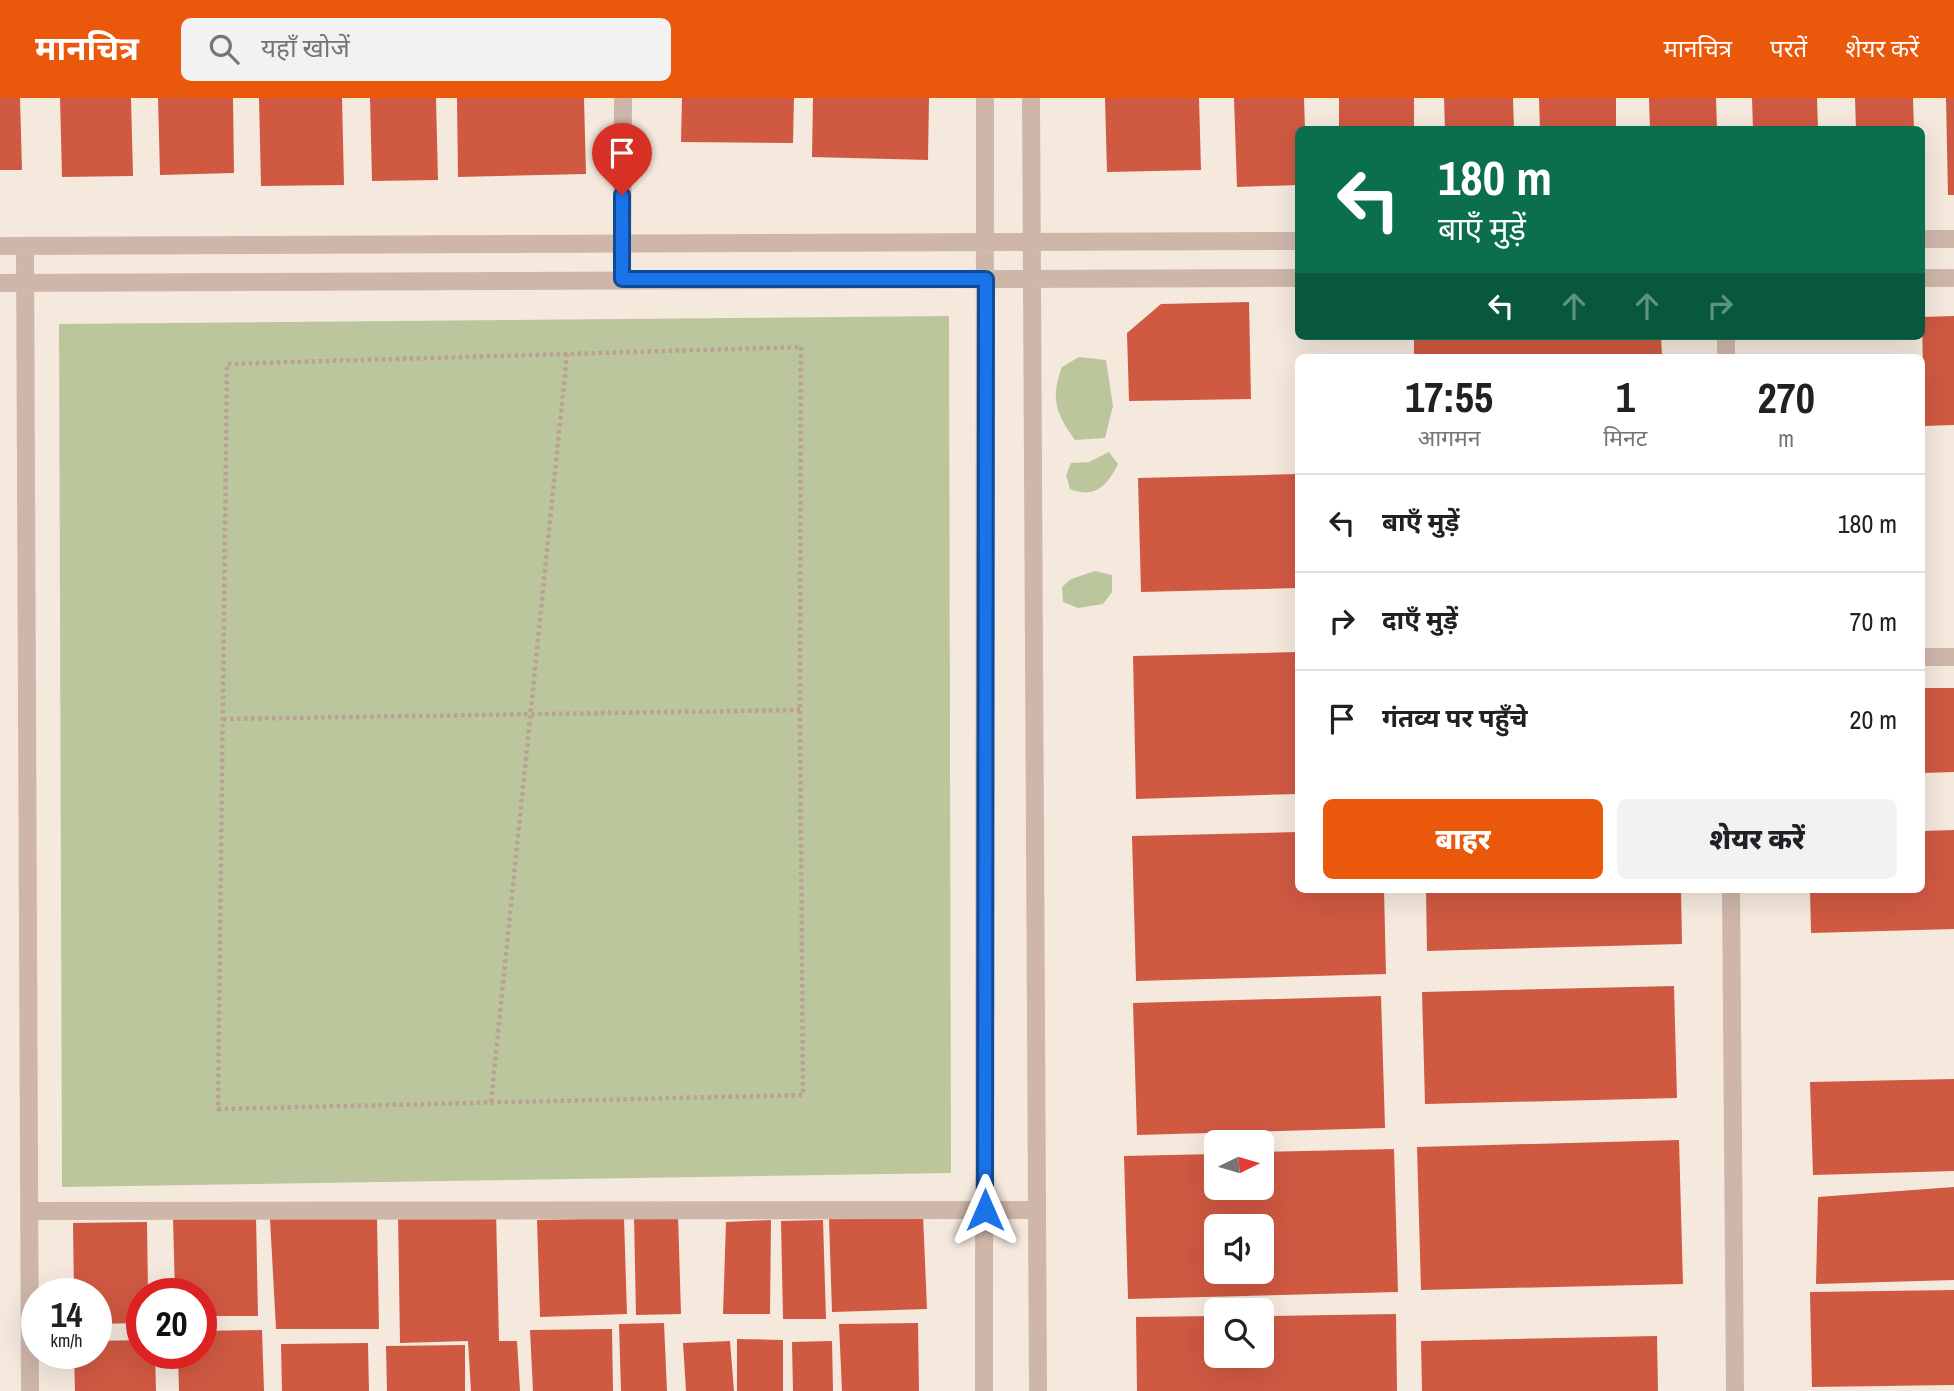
<!DOCTYPE html>
<html lang="hi">
<head>
<meta charset="utf-8">
<style>
  :root { --surface:#fff; --page:#f2f2f2; --text:#202124; --muted:#757577; --line:#e0e0e0; --accent:#ea580c }
  body { margin:0; font-family:"Archivo Narrow","Noto Sans Devanagari",sans-serif; background:var(--page); color:var(--text); height:100vh; display:flex; flex-direction:column; font-size:26px; white-space:nowrap }
  * { box-sizing:border-box; margin:0 }
  p { font-size:23px; color:var(--muted) }
  .icon { flex:none; width:38px; height:38px; fill:none; stroke:currentColor; stroke-width:2; stroke-linecap:round; stroke-linejoin:round }
  .map { position:relative; flex:1; overflow:hidden }
  .drawer { position:absolute; left:1295px; top:256px; width:630px; height:539px; display:flex; flex-direction:column; background:var(--surface); border-radius:10px; box-shadow:0 7px 28px #0002 }
  .drawer>* { flex:none }
  .guide { position:absolute; left:1295px; top:28px; width:630px; height:214px; border-radius:10px; box-shadow:0 7px 28px #0002; background:#0b6e4f; color:#fff; overflow:hidden }
  .needle { width:46px; rotate:85deg }
  .controls { position:absolute; left:1204px; top:1032px; display:grid; gap:14px }
  .controls a { display:grid; place-items:center; width:70px; height:70px; border-radius:10px; background:var(--surface); box-shadow:0 7px 28px #0002; font-size:35px }
  .speed { position:absolute; left:21px; top:1180px; display:flex; gap:14px; font-size:35px; font-weight:700; text-align:center }
  .speed>* { display:grid; place-content:center; width:91px; height:91px; border-radius:50%; background:var(--surface); box-shadow:0 7px 28px #0002; line-height:1 }
  .speed small { font-size:18px; font-weight:400 }
  .speed .limit { border:10px solid #d22; background:#fff; color:#111 }
  .pin { position:absolute; display:grid; place-items:center; width:60px; height:60px; color:#fff; margin:-72px -30px; border-radius:50% 50% 50% 0; rotate:-45deg; box-shadow:0 0 7px #0007 }
  .pin .icon { rotate:45deg }
  .me { position:absolute; width:77px; margin:-38px; rotate:0deg; stroke-linejoin:round; filter:drop-shadow(0 0 5px #0008) }
  .turn { display:flex; align-items:center; gap:24px; height:147px; padding:0 28px; font-size:32px }
  .turn .icon { width:91px; height:91px; stroke-width:2.5 }
  .turn b { display:block; font-size:49px; line-height:60px }
  .lanes { display:flex; align-items:center; height:66px; padding:0 28px; background:#0003; justify-content:center; gap:35px; direction:ltr }
  .lanes .off { opacity:.35 }
  .eta { display:flex; justify-content:space-evenly; align-items:center; height:119px; text-align:center }
  .eta b { font-size:42px; font-weight:800; line-height:49px }
  .primary-button { display:flex; gap:14px; margin-top:auto; padding:14px 28px }
  .primary-button a { flex:1; height:80px; border-radius:10px; background:var(--accent); color:#fff; font-size:28px; font-weight:800; line-height:80px; text-align:center }
  .primary-button a+a { background:var(--page); color:var(--text) }
  ul { padding:0; list-style:none }
  li { display:flex; align-items:center; gap:21px; height:98px; padding:0 28px; border-top:2px solid var(--line) }
  li div { flex:1 }
  li b { display:block; font-size:26px }
  li em { font-style:normal }
  header { display:flex; align-items:center; gap:42px; box-sizing:border-box; height:98px; padding:0 35px; background:var(--accent); color:#fff }
  header strong { font-size:33px }
  nav { display:flex; gap:38px; margin-inline-start:auto; font-size:24px }
  .search { width:490px; height:63px; background:var(--page); display:flex; align-items:center; gap:18px; box-sizing:border-box; padding:0 24px; border-radius:10px; color:var(--muted); font-size:26px }
  .map>svg:first-child { display:block }
  .green { fill:#bbc69d }
  .building { fill:#d05942; fill-rule:evenodd }
  .lines { fill:none; stroke-linecap:round; stroke-linejoin:round }
  .path { stroke:#bba193; stroke-width:4.5; stroke-dasharray:3.5 3.5; stroke-linecap:butt }
  .minor { stroke:#ceb7a9; stroke-width:18 }
  .route-casing { stroke:#114b97; stroke-width:18 }
  .route { stroke:#1a73e8; stroke-width:12 }
</style>
</head>
<body>
<header>
<strong>मानचित्र</strong>
<div class="search"><svg class="icon" aria-label="search" viewBox="0 0 24 24"><circle cx="10" cy="10" r="6"/><path d="M15 15l6 6"/></svg>यहाँ खोजें</div>
<nav><a>मानचित्र</a><a>परतें</a><a>शेयर करें</a></nav>
</header>
<div class="map">
<svg width="1954" height="1293" viewBox="0 0 1954 1293">
  <rect width="100%" height="100%" fill="#f5e9de"/>
  <path class="green" d="M949,218L951,1075L62,1089L59,226Z
    M1079,259L1106,262L1113,308L1105,340L1075,342C1056,316 1050,301 1062,269Z
    M1109,354L1118,366C1107,388 1095,401 1070,391L1066,377L1071,365L1089,364Z
    M1095,473L1112,477V494L1103,506L1078,510L1063,504L1062,489L1071,481Z"/>
  <path class="building" d="M0,0H20L22,72H0Z
    M60,0H131L133,78L62,79Z
    M158,0H233L234,75L160,77Z
    M259,0H342L344,87L261,88Z
    M370,0H436L438,82L372,83Z
    M457,0H584L586,76L458,79Z
    M682,0H794L793,45L681,44Z
    M813,0H929L928,62L812,59Z
    M1105,0H1199L1201,72L1107,74Z
    M1234,0H1304L1305,32H1298V87L1237,89Z
    M1339,0H1414V32H1339Z
    M1444,0H1513L1514,32H1445Z
    M1539,0H1616V32H1540Z
    M1649,0H1716L1717,32H1650Z
    M1752,0H1817L1818,32H1753Z
    M1855,0H1913L1914,32H1856Z
    M1946,0H1954V97H1948Z
    M1249,204L1251,301L1129,303L1127,235L1161,206Z
    M1954,218V327L1924,328L1922,219Z
    M1414,238H1661L1662,259H1414Z
    M1298,376V490L1141,494L1138,380Z
    M1298,554V696L1136,701L1133,558Z
    M1922,590H1954V674L1922,675Z
    M1954,732V831L1811,835L1810,791H1922V733Z
    M1298,734V791H1384L1386,876L1136,883L1132,738Z
    M1426,791H1681L1682,846L1427,853Z
    M1674,888L1677,1000L1425,1006L1422,894Z
    M1381,898L1385,1030L1137,1037L1133,905Z
    M1954,981V1073L1813,1077L1810,984Z
    M1679,1042L1683,1186L1421,1192L1417,1049Z
    M1394,1051L1398,1194L1128,1201L1124,1058L1216,1056V1090H1262V1054ZM1216,1129H1262V1174H1216Z
    M1954,1089V1182L1816,1186L1818,1099Z
    M496,1113L499,1243H517L520,1293H471L468,1243L400,1245L398,1115Z
    M678,1117L681,1216L636,1217L634,1118Z
    M923,1117L927,1211L832,1214L829,1121Z
    M256,1119L258,1218H201V1195H175L173,1121Z
    M377,1120L379,1231H276L270,1121Z
    M624,1120L627,1216L540,1219L537,1122Z
    M771,1122L770,1216H723L726,1124Z
    M823,1122L826,1221H783L781,1123Z
    M147,1124L148,1195H142V1225L96,1226V1195H74L73,1125Z
    M1954,1192V1287L1812,1289L1810,1194Z
    M1396,1216L1397,1293H1137L1136,1219L1216,1218V1258H1262V1218Z
    M664,1225L667,1293H621L619,1226Z
    M918,1225L919,1293H842L839,1226Z
    M612,1231L613,1293H533L530,1232Z
    M262,1232L264,1293H179L178,1255H201V1233Z
    M1657,1238L1658,1293H1422L1421,1243Z
    M737,1241L783,1242V1293H737Z
    M142,1242V1255H155L156,1293H75L74,1255H96V1243Z
    M730,1243L734,1293H686L683,1245Z
    M832,1243L833,1293H793L792,1244Z
    M368,1245L369,1293H282L281,1246Z
    M465,1247V1293H387L386,1248Z"/>
  <g class="lines">
    <path class="path" d="M801,249L800,612L803,997L218,1011L227,266Z
      M223,621L800,612
      M491,1004L567,256"/>
    <path class="minor" d="M1031,0L1038,1293
      M1922,141H1954
      M0,148L1298,143
      M25,148L30,1293
      M1922,180H1954
      M622,181L623,0
      M0,185L1298,180
      M1726,238V259
      M1922,559H1954
      M1731,791L1735,1293
      M29,1113L1037,1112
      M984,1293L985,0"/>
  </g>
  <g class="lines">
    <g class="route-casing">
      <path id="route" d="M622,97V181H986L985,1112"/>
    </g>
    <use href="#route" class="route"/>
  </g>
</svg>
<div class="controls">
<a><svg class="needle" viewBox="-14 -14 28 28"><path d="M0-13l5 13h-10z" fill="#e53935"/><path d="M0 13l5-13h-10z" fill="#757577"/></svg></a>
<a><svg class="icon" aria-label="sound" viewBox="0 0 24 24"><path d="M4 9h4l5-4v14l-5-4H4zM17 9q2 3 0 6"/></svg></a>
<a><svg class="icon" aria-label="search" viewBox="0 0 24 24"><circle cx="10" cy="10" r="6"/><path d="M15 15l6 6"/></svg></a>
</div>
<div class="speed"><div>14<small>km/h</small></div><div class="limit">20</div></div>
<div class="pin" style="left:622px;top:97px;background:#d93025"><svg class="icon" aria-label="arrive" viewBox="0 0 24 24"><path d="M6 21V4h12l-3 4 3 4H6"/></svg></div>
<svg class="me" style="left:985px;top:1112px" viewBox="-20 -20 40 40"><path d="M0-17L14 15 0 8-14 15z" fill="#1a73e8" stroke="#fff" stroke-width="4"/></svg>
<div class="guide">
<div class="turn"><svg class="icon" aria-label="left" viewBox="0 0 24 24"><path d="M17 20v-9H6M10 6l-5 5 5 5"/></svg><div><b>180 m</b>बाएँ मुड़ें</div></div>
<div class="lanes"><svg class="icon" aria-label="left" viewBox="0 0 24 24"><path d="M17 20v-9H6M10 6l-5 5 5 5"/></svg><svg class="icon off" aria-label="ahead" viewBox="0 0 24 24"><path d="M12 20V5M6 11l6-6 6 6"/></svg><svg class="icon off" aria-label="ahead" viewBox="0 0 24 24"><path d="M12 20V5M6 11l6-6 6 6"/></svg><svg class="icon off" aria-label="right" viewBox="0 0 24 24"><path d="M7 20v-9h11M14 6l5 5-5 5"/></svg></div>
</div>
<section class="drawer">
<div class="eta">
<div><b>17:55</b><p>आगमन</p></div>
<div><b>1</b><p>मिनट</p></div>
<div><b>270</b><p>m</p></div>
</div>
<ul>
<li><svg class="icon" aria-label="left" viewBox="0 0 24 24"><path d="M17 20v-9H6M10 6l-5 5 5 5"/></svg><div><b>बाएँ मुड़ें</b></div><em>180 m</em></li>
<li><svg class="icon" aria-label="right" viewBox="0 0 24 24"><path d="M7 20v-9h11M14 6l5 5-5 5"/></svg><div><b>दाएँ मुड़ें</b></div><em>70 m</em></li>
<li><svg class="icon" aria-label="arrive" viewBox="0 0 24 24"><path d="M6 21V4h12l-3 4 3 4H6"/></svg><div><b>गंतव्य पर पहुँचे</b></div><em>20 m</em></li>
</ul>
<div class="primary-button"><a>बाहर</a><a>शेयर करें</a></div>
</section>
</div>
</body>
</html>
